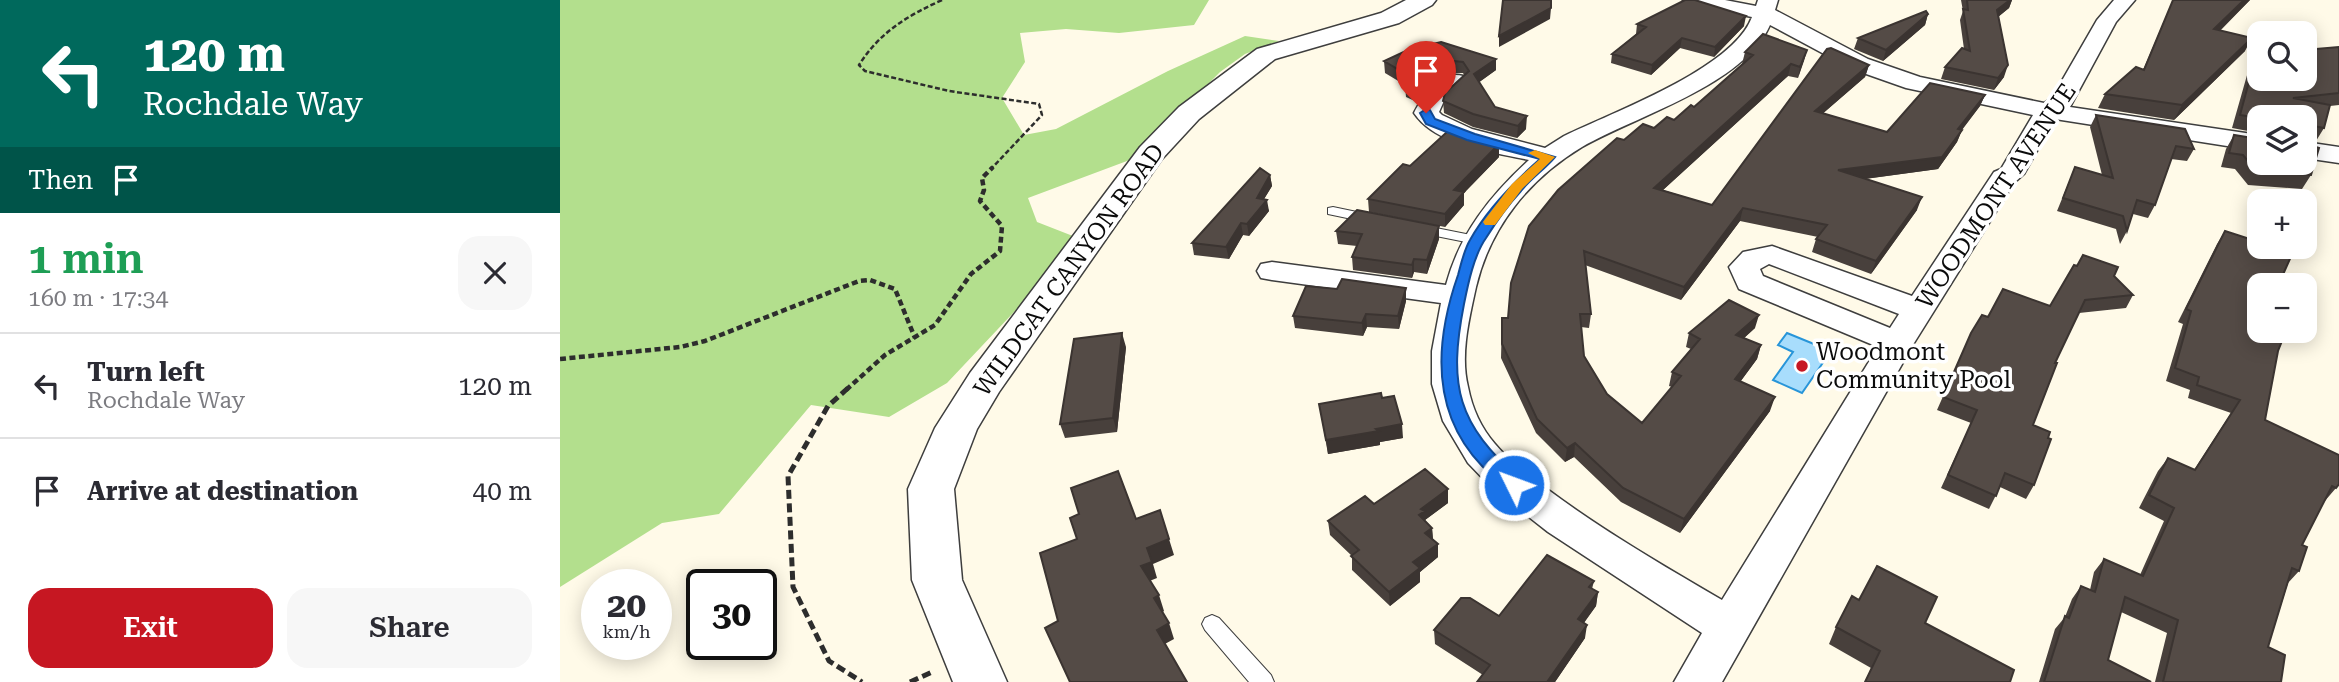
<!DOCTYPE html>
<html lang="en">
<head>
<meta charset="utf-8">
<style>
  :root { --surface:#fff; --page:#f7f7f7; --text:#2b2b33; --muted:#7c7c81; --line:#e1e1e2; --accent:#c61722 }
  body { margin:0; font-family:"Roboto Serif",serif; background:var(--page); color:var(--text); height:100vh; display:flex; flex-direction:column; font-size:26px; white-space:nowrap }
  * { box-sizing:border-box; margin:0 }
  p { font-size:23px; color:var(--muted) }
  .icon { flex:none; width:38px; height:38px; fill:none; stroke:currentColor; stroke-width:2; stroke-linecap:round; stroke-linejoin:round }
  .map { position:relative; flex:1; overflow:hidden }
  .drawer { display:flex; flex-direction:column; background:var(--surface); width:560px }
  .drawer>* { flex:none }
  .banner { background:#00695c; color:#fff; overflow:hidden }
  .tools { position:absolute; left:1687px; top:21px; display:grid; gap:14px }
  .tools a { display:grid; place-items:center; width:70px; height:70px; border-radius:14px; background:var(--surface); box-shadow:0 4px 18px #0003; font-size:35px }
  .speed { position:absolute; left:21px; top:569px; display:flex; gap:14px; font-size:35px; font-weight:700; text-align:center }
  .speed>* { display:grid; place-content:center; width:91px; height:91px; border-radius:50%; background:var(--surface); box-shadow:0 4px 18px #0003; line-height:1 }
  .speed small { font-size:18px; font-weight:400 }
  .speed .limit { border:4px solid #111; border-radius:10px; background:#fff; color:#111 }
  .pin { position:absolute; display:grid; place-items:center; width:60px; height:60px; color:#fff; margin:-72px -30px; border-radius:50% 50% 50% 0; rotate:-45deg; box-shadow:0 0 7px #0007 }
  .pin .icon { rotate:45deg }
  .me { position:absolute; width:77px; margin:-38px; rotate:312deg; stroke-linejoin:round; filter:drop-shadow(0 0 5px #0008) }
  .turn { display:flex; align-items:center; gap:24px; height:147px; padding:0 28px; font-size:32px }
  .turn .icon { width:91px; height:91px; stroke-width:2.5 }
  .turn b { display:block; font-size:49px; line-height:60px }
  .then { display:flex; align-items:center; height:66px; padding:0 28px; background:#0003; gap:14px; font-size:26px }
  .round { display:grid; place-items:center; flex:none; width:74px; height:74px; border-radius:21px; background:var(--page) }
  .headline { display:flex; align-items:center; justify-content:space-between; height:119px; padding:0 28px }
  h1 { font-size:42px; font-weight:600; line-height:52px; color:#1e9e55 }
  .cta { display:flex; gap:14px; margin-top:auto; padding:14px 28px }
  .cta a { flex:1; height:80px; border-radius:21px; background:var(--accent); color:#fff; font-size:28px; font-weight:600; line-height:80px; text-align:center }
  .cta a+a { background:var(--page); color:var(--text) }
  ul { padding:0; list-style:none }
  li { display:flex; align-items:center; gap:21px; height:105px; padding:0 28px; border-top:2px solid var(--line) }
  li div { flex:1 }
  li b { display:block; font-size:26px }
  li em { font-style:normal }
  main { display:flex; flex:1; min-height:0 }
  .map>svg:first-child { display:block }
  .forest { fill:#b3df8d }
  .water { fill:#a8ddfc; stroke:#2895d9; stroke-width:2 }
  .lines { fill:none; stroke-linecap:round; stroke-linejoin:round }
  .service-casing { stroke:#3e3e3e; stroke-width:2 }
  .minor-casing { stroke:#3e3e3e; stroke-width:3 }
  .tertiary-casing { stroke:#3e3e3e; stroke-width:3 }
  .path-far2 { stroke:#2d2d2d; stroke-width:2.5; stroke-dasharray:5 2.5; stroke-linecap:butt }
  .path-far1 { stroke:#2d2d2d; stroke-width:4.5; stroke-dasharray:6 3.5; stroke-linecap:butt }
  .path { stroke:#2d2d2d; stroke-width:5; stroke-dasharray:9 4.5; stroke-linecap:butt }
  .service { fill:#fff; fill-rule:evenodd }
  .minor { fill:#fff; fill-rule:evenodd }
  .tertiary { fill:#fff; fill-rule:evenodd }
  .wall { fill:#48403c }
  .shaded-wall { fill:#3b3431 }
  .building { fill:#544b46; stroke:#3b3431; stroke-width:2 }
  .route { fill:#1a73e8; stroke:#114b97; stroke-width:2 }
  .slow { fill:#f59e0b }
  .poi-dot { fill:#c61722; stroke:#fff; stroke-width:2.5 }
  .labels { text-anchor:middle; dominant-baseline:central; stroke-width:7; stroke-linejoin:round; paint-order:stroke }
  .street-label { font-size:24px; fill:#0b0b0b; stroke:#fff }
  .poi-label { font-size:24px; fill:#0b0b0b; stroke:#fff; text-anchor:start }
</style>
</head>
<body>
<main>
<section class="drawer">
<div class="banner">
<div class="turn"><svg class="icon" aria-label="left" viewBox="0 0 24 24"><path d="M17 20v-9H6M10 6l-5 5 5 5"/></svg><div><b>120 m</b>Rochdale Way</div></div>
<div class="then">Then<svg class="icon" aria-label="arrive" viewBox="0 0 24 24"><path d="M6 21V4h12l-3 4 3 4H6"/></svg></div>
</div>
<div class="headline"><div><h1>1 min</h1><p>160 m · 17:34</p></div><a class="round"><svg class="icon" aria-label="close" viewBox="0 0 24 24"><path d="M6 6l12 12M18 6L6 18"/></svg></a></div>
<ul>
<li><svg class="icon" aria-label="left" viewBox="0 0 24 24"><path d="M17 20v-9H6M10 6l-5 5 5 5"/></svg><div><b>Turn left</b><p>Rochdale Way</p></div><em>120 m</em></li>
<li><svg class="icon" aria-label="arrive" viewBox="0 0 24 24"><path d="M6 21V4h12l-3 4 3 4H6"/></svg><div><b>Arrive at destination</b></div><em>40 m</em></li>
</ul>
<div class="cta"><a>Exit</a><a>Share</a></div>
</section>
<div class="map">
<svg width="1779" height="682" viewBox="0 0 1779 682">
  <rect width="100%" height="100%" fill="#fffae8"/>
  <path class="forest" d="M0,0H649L634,25L559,33L506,29L460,33L465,62L442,98L464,135L496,129L608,71L685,36L719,41L685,54L660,72L575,158L468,198L477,222L518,238L501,262L387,383L329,417L251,405L159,514L102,523L0,587Z"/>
  <path class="water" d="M1227,333L1271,351L1242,393L1213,380L1233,352L1218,345Z"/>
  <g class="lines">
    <g class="service-casing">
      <path id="service" d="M773,207L816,216L818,219L811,223L768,214V208Z
        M861,225L916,236L923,240L916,244L856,232L854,229Z
        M652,615L659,618L711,675L714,682H689L645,630L642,624L645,618Z"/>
    </g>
    <g class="minor-casing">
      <path id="minor" d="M1123,0H1165L1196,6L1198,0H1218L1215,10L1308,59L1360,77L1484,103L1492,98L1537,20L1554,0H1575L1556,22L1510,107L1699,135V151L1495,119L1464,174L1454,183L1354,343L1162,682H1114L1142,633L988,532L932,488L908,463L883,421L872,384V351L881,303L712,280L701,278L697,271L701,264L712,262L886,285C900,233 930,196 969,160C933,152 876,146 854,113C863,95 880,70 903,76L907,81L883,103L879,112L882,115L912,129L985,148L1004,136C1053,112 1173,69 1192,17L1126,4ZM1210,25L1292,69L1346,88L1473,115L1441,169L1434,172L1352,296L1212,246L1183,252L1169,267L1179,289L1318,347L1162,600C1102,565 1042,530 987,489C969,475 950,462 935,444C921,428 912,408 908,387C900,355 909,319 916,287C930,227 969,179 1022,147C1076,116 1184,85 1210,25ZM1209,264L1339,314L1330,328L1203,276L1200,269Z
        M1745,142L1779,147V163L1745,158Z"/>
    </g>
    <g class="tertiary-casing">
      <path id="tertiary" d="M846,0H876L872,5L839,23L715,59L639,119L602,159L439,392L417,429L394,489L402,580L447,682H393L352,580L348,489L375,428L410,373L580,147L619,107L697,49L821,13Z"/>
    </g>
    <path class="path-far2" d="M382,0C347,16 320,32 299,65L305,71L389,91L479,104L482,115L431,169"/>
    <path class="path-far1" d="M0,359L120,347L145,341L299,281L310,280L335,289L355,338
      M286,390L325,355L375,325L411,274L440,251L442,226L420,201L424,190L422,178L433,167"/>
    <path class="path" d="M288,388L268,406L228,476L233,587L269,661L302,682
      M350,682L372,672"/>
    <use href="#service" class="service"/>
    <use href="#minor" class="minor"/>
    <use href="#tertiary" class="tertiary"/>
  </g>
  <path class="wall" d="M1401,0H1452L1449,8L1438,17L1444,77L1434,90L1381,79L1385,67L1404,49L1400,20L1403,11Z
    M1613,0H1690L1660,31L1685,51L1614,120L1538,108L1545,94L1583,70Z
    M1368,14L1365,25L1323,61L1294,49L1298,38Z
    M1077,24L1184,26L1154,57L1120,48L1091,75L1051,63L1052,54L1076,34Z
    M1699,43V79L1779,47V105L1770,106L1764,128L1756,141L1751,140V175L1742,189L1688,185L1675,169L1661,167L1666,149L1674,135L1699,163L1745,117H1699V133L1672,128L1693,54Z
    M1247,50L1238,78L1228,76L1103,190L1152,205L1309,65L1305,77L1263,113L1327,132L1425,95L1420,106L1402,130L1397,142L1378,169L1305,179L1357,210L1311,274L1252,252L1256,239L1258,237L1180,221L1121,300L1025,265L1031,314L1029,328L1021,327L1024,356L1047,394L1082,423L1112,387L1109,386L1112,372L1131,349L1126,347L1129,333L1195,328L1184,338L1201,345L1197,359L1180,382L1210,411L1120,533L1061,502L1014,457L1005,462L976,433L941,358L942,318H948L1064,140L1114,120L1134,107L1182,64L1185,52Z
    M936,59V70L919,82L935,107L966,129L957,138L913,127L884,113L883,101L904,75L903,73H894L879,78L857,102L846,97L845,85L825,73L824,61Z
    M1536,115L1634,149L1627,161L1611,159L1595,205L1588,218L1573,214L1567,231L1560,244L1556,229L1497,211L1515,167L1542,175L1530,127Z
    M939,144V157L904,193V205L885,227L809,212L808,199L850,166Z
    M710,175L712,186L704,199L709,211L689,236L683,235L669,259L634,255L632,243Z
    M879,226V239L867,274L854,272L852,278L793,270L792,257L797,246L778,244L776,231Z
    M1665,231L1721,279L1718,351L1705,420L1776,488L1764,502L1742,545L1739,571L1728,583L1708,647L1721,682H1595L1607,633L1561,612L1548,660L1591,682H1479L1495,629L1505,617L1512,599L1521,586L1530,590L1534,572L1544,559L1580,575L1604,521L1579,508L1598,471L1608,458L1634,470L1671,413L1628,398L1630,390L1606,381L1623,324L1618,322L1657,244Z
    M1554,276L1573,295L1566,308L1519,313L1495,363L1473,425L1474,485L1466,499L1440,487L1429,509L1381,488L1411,423L1377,410L1411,333L1428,317L1490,306Z
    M846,301L839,329L807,327L803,336L735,328L733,316Z
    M566,347L557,432L505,438L500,424Z
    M822,398L843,438L820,442V445L768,454L759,404Z
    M888,489V503L865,520L872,528L873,539L878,544V557L860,572V582L830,606L792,570V556L770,535L768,521Z
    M1034,581L1032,589L1038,592L1036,606L1024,623L1025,638L995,682H917L923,675L875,644L874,630L939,616Z
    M1299,600L1365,623L1450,682H1305L1311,668L1269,644L1276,627Z"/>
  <path class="shaded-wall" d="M1447,0H1452L1449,8L1433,21L1437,10Z
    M1684,0H1690L1647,43L1654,29Z
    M991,8L990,19L939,47V36Z
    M1368,14L1365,25L1323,61L1326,50Z
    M1186,16L1184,26L1154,57L1155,47Z
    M1122,38L1120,48L1091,75L1092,65Z
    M1692,38L1685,51L1614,120L1622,105Z
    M1247,50L1244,61L1238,78L1240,67Z
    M936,59V70L914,86V74Z
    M894,61V73L879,78L857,102V90L878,66Z
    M1231,64L1228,76L1092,200L1094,188Z
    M1309,65L1305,77L1252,123L1255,111Z
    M1448,65L1444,77L1434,90L1438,78Z
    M1425,95L1420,106L1393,141L1398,129Z
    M967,116L966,129L957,138L958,126Z
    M1402,130L1397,142L1378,169L1274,183L1278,170Z
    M939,144V157L904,193V205L885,227V214L894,190Z
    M710,175L712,186L698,209L697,198Z
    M1362,197L1357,210L1311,274L1316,261Z
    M707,200L709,211L689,236L687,224Z
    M1183,208L1180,221L1121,300L1124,287Z
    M681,223L683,235L669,259L666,247Z
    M879,226V239L867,274V260Z
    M854,259V272L852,278V265Z
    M846,288V301L839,329L838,316Z
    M806,314L807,327L803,336L802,323Z
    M1199,315L1195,328L1173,348L1176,335Z
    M562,333L566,347L557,432L553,418Z
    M1201,345L1197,359L1172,393L1175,379Z
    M1215,397L1210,411L1120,533L1124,519Z
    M842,424L843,438L820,442V445L768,454L766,440L816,429Z
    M1015,443L1014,457L1005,462L1007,448Z
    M888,489V503L865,520V525L859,515L861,509Z
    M872,528L873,541L865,533Z
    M609,539L614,555L593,564L597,578L587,582L581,566L587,548Z
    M878,544V557L860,572V582L830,606L829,592L853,562Z
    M1038,592L1036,606L1016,633L1018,619Z
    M599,595L604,611L600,614L594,598Z
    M609,623L614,639L603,645L597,630Z
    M1027,625L1025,638L995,682H987Z"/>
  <path class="building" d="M943,0H991V8L939,36Z
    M1125,0H1135L1186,16L1155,47L1122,38L1092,65L1052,54L1086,27L1077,24Z
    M1407,0H1450L1437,10L1448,65L1438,78L1385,67L1402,48L1410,51L1403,9L1408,10Z
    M1613,0H1684L1654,29L1692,38L1622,105L1545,94L1576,67L1584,70Z
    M1366,11L1368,14L1326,50L1298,38Z
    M1203,34L1247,50L1240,67L1231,64L1094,188L1152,205L1267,49L1271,48L1309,65L1255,111L1327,132L1370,83L1425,95L1398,129L1402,130L1382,157L1278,170L1362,197L1316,261L1256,239L1267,225L1183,208L1124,287L1024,251L1031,314H1020L1024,356L1047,394L1082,423L1121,376L1112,372L1140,339L1129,333L1169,300L1199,315L1176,335L1201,345L1175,379L1215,397L1124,519L1063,488L1015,443L1007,448L977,419L942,344V318H948L951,283L969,226L998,190L1057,138L1064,140L1083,124L1094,128L1107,117L1114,120L1131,105L1134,107L1193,55L1185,52Z
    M881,42L936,59L914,74L935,107L967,116L958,126L913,114L883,101L885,93L909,71L903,62L894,61L878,66L857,90L845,85L849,76L824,61L848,50Z
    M1699,44V79H1745V50L1779,47V93L1733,98L1770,105L1764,128L1754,126L1751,129L1752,146L1759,148L1751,175L1696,171L1683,155L1669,153L1674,135L1699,139V163H1745V117H1699V118L1680,115Z
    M1536,115L1625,129L1634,149L1616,146L1595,205L1577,200L1567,231L1563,216L1503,198L1515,167L1553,178Z
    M889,130L939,144L894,190L904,192L885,214L808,199L843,164L850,166Z
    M700,168L710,175L697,198L707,200L687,224L681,223L666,247L632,243Z
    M797,210L879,226L867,260L854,259L852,265L792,257L802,234L776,231Z
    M1665,231L1699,242V247H1715L1733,252L1721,279L1738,285H1699V331H1726L1718,351L1705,420L1779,455V484L1776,488L1772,486L1742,545L1747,547L1739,571L1732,568L1708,647L1725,655L1721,682H1603L1618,620L1565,597L1548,660L1591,682H1484L1505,616L1509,618L1521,586L1535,592L1544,559L1583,576L1614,508L1589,495L1608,458L1635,470L1680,400L1637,385L1639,377L1615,368L1631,311L1626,309Z
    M1523,255L1558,267L1554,276L1573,295L1525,300L1495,363H1497L1473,425L1490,432L1488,438L1491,439L1474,485L1445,473L1436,496L1388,475L1417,410L1383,397L1411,333L1422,315L1428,317L1443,289L1490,306L1514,265L1517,266Z
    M782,279L846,288L838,316L806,314L802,323L733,316L746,286L777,289Z
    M562,333L553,418L500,424L514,339Z
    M821,393L822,398L834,396L842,424L816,429L819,431L766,440L759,404Z
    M865,469L888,489L861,509L865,511L859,515L872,528L865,533L878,544L853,562L860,568L829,592L791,556L799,550L768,521L805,496L814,504Z
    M558,471L576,519L600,510L609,539L587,548L592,562L581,566L599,595L594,598L609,623L597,630L627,682H510L485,628L498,621L480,553L517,539L510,518L519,514L511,488Z
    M987,555L1034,581L1029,587L1038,592L1018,619L1027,625L987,682H917L930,665L874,630L901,598H910L939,616Z
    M1317,566L1377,597L1365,623L1454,670L1450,682H1305L1320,651L1276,627L1292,596L1299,600Z"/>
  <path class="route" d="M866,109L870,110L875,119L915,134L995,157C985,169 971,178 961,191C948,205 936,222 926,238C914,255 908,284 904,304C888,386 897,424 961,480L963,485L961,490C946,494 932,476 922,466C870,412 875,341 898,275C901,264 904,250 910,240C927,209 954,182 980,159L907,140L866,124L860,113Z"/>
  <path class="slow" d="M975,150L995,157L962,189L935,225H925L923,222L952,184L980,159L968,153Z"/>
  <circle class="poi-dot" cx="1242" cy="366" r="7"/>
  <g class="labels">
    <g class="street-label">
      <text transform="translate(1436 196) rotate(-56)">WOODMONT AVENUE</text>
      <text transform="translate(509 270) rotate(-54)">WILDCAT CANYON ROAD</text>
    </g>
    <g class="poi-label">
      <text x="1256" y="352">Woodmont<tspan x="1256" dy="28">Community Pool</tspan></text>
    </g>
  </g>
</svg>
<div class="tools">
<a><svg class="icon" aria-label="search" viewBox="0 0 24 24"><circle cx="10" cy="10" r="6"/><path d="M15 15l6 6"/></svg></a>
<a><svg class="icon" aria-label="layers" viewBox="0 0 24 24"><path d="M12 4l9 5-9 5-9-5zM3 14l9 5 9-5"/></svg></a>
<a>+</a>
<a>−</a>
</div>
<div class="speed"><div>20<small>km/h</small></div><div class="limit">30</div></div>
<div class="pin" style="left:866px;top:113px;background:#d93025"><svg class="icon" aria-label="arrive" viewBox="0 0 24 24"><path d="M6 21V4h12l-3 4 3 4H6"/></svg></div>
<svg class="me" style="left:954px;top:485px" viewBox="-20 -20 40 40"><circle r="17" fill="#1a73e8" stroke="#fff" stroke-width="3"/><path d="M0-11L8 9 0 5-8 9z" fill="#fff"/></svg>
</div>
</main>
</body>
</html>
